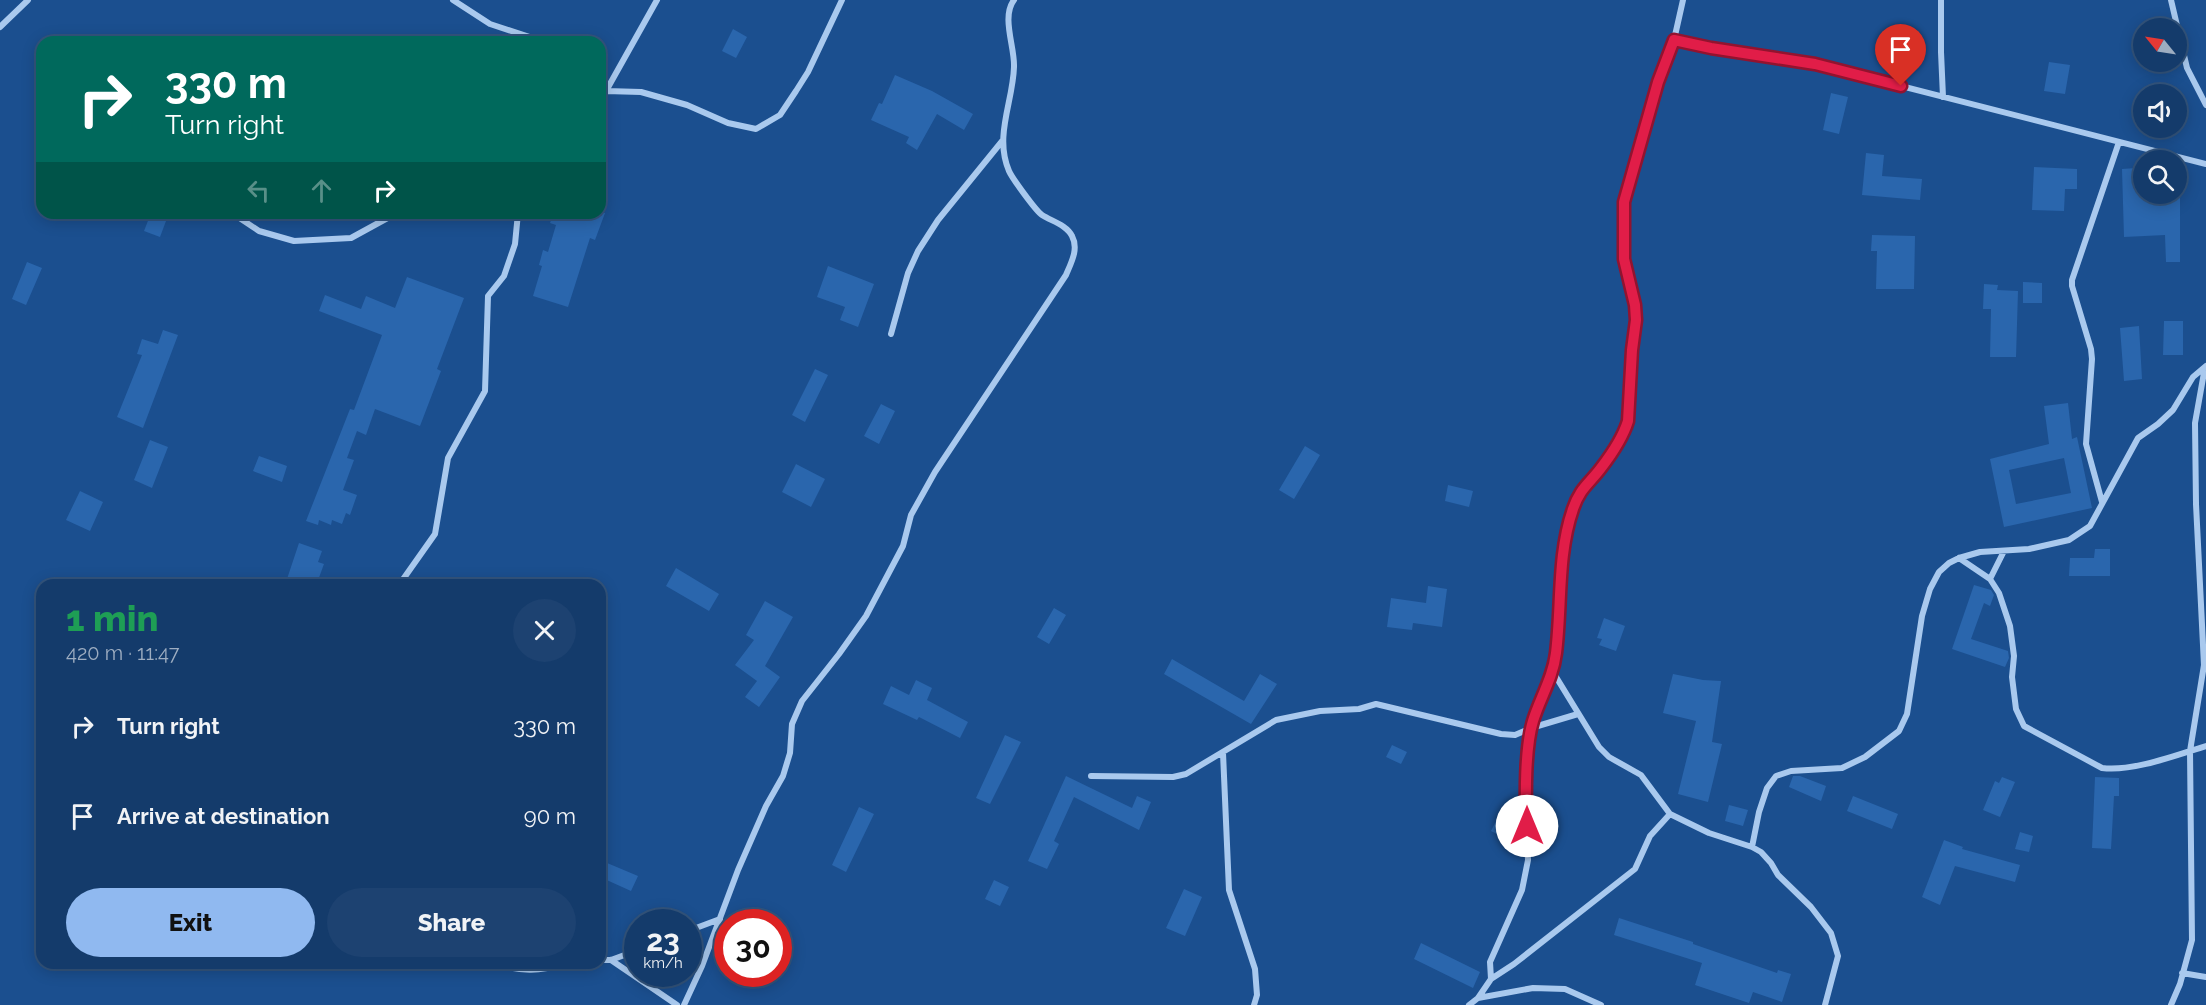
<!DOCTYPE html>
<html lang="en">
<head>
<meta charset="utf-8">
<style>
  :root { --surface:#143b6b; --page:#1d4271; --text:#f1f3f6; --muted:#9dadc1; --line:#33557e; --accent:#90b9f0 }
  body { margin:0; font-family:Raleway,sans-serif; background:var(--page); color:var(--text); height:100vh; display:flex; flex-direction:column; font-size:22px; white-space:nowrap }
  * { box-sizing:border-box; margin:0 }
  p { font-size:20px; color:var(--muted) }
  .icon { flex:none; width:33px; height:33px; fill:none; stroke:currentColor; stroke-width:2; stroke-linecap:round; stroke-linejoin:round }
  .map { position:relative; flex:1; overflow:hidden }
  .sheet { position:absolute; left:36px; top:579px; width:570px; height:390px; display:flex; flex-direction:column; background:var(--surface); border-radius:18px; box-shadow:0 3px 15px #0003,0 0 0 2px var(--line) }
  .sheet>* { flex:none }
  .top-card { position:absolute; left:36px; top:36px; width:570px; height:183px; border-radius:18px; box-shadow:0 3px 15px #0003,0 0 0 2px var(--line); background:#00695c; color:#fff; overflow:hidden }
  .needle { width:39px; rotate:300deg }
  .buttons { position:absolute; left:2133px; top:18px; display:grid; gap:12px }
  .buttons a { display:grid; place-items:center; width:54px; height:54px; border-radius:50%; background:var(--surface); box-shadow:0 3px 15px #0003,0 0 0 2px var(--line); font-size:30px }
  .speed { position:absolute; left:624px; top:909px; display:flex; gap:12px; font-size:30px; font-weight:700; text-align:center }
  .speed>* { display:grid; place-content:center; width:78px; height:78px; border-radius:50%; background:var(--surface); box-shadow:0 3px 15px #0003,0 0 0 2px var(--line); line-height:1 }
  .speed small { font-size:15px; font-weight:400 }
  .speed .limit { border:9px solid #d22; background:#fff; color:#111 }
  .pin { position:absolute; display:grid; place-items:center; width:51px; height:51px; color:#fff; margin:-62px -26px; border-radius:50% 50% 50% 0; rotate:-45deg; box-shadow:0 0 6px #0007 }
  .pin .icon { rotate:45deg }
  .me { position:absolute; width:66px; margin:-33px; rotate:0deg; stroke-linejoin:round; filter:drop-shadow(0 0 4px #0008) }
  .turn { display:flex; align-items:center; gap:21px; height:126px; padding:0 30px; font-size:27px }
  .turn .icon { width:78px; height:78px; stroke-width:2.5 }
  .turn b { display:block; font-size:42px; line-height:51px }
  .lanes { display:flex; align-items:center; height:57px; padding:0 30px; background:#0003; justify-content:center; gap:30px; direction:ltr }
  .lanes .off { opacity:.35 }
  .round { display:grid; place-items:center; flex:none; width:63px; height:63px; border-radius:32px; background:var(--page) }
  .overview { display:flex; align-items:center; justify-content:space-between; height:102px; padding:0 30px }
  h1 { font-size:36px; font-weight:800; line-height:45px; color:#1e9e55 }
  .action { display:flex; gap:12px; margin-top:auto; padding:12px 30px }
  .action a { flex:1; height:69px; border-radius:36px; background:var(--accent); color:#111; font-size:24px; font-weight:800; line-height:69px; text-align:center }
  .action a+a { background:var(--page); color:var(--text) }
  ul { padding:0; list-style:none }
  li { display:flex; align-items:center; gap:18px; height:90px; padding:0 30px }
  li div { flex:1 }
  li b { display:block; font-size:22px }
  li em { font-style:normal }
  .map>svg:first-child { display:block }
  .building { fill:#2a66ad; fill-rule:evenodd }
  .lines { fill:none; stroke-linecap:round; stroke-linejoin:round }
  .street { stroke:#a9c9ee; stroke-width:6 }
  .route-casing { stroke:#92132f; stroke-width:15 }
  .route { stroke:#e11d48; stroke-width:10 }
</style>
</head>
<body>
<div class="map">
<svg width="2206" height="1005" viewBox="0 0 2206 1005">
  <rect width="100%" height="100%" fill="#1b4f8f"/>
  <path class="building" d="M733,29L747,37L736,58L722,51Z
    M2049,62L2070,65L2065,94L2044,91Z
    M895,75L932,91L973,114L964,130L937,114L917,150L906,143L909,137L871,120L879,103L882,104Z
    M1831,93L1848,97L1839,134L1823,130Z
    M1866,153L1884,155L1882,176L1922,179L1920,200L1862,195Z
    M2034,167L2077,169V189H2065L2064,211L2032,210Z
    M2136,168V178L2144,177V194H2180V262H2166L2165,235L2124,237L2122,169Z
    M151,213H169L160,237L144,231Z
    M554,213H605L595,240L590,238L568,307L533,296L542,266L539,265L543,250L548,252L556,225L550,223Z
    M1872,235L1915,236L1914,289H1876L1877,251H1871Z
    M27,262L42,268L26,305L12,299Z
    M828,266L874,284L858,327L840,320L845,307L817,297Z
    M407,277L464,298L437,369L441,371L420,426L375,409L366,435L357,431L347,458L354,460L343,490L357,495L350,515L346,513L342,524L332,520L331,525L319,520L318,525L306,521L350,409L354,410L382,335L319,311L325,295L361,309L366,296L395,308Z
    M2023,282L2042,283V303H2023Z
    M1984,284L1998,285L1997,290L2018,291L2016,357H1990L1991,309H1983Z
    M2164,321H2183V355H2163Z
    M2139,326L2142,379L2124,381L2120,328Z
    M163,330L178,335L143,428L117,417L142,355L137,354L142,339L158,344Z
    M815,369L828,375L805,422L792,415Z
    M2068,403L2072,439L2077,437L2092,508L2004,527L1990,459L2049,444L2044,406ZM2064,458L2071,493L2016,504L2009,470Z
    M881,404L895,411L879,444L864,436Z
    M150,440L168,447L152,488L134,480Z
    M1305,446L1320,455L1294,499L1279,490Z
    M259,456L287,466L282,482L253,471Z
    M796,464L825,479L811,507L782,492Z
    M1448,485L1473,491L1469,507L1445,501Z
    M80,491L103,502L90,531L66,520Z
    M299,543L322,551L318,562L324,564L317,583L310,581L309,585H285Z
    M2095,549H2110V576H2069L2070,558H2094Z
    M676,568L719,594L709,611L666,586Z
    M1974,585L1991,590L1994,595L1990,606L1984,603L1971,639L2008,651L2009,658L2005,667L1952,649Z
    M1428,586L1447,589L1442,627L1413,623L1412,630L1387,627L1391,598L1426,603Z
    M765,601L793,617L765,666L780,677L759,707L745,697L757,681L735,665L754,640L746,635Z
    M1054,608L1066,615L1049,644L1037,637Z
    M1604,618L1625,626L1616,651L1599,645L1602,639L1597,638Z
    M1172,659L1244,701L1260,674L1277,684L1251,724L1164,674Z
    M1673,674L1703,680L1721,681L1712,742L1722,744L1708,802L1678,794L1696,721L1663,713Z
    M916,680L932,688L927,700L968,722L960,738L919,717L917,720L883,704L891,686L909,695Z
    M1005,735L1021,742L990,804L976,798Z
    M1392,745L1407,752L1401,764L1386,757Z
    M1066,776L1132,808L1137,796L1151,802L1139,830L1074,797L1054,841L1059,844L1047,869L1028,861Z
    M1793,776H1800L1826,786L1821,801L1789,787Z
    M2002,777L2015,782L2000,817L1983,810L1995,781L1999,783Z
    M2095,777L2119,778V796H2114L2111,849L2092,848Z
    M1853,796L1898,814L1892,829L1847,811Z
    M1729,805L1748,810L1743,826L1725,821Z
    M859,807L874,814L846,872L832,865Z
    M1499,815L1521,827L1522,835L1517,844L1491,831Z
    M2020,832L2033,836L2029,852L2015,849Z
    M1944,840L1963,847L1962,849L2020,865L2015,882L1955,866L1940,905L1922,897Z
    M600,860L638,876L631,891L600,877Z
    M994,880L1009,887L1000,906L985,899Z
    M1184,889L1202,897L1185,936L1166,928Z
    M1619,918L1693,942V944L1777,973L1778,970L1791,974L1782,1002L1753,992L1749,1003L1695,985L1702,963L1614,935Z
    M1421,943L1480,972L1473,988L1414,959Z"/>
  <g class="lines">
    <path class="street" d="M453,0L490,24L545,42
      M1941,0V52L1943,97
      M2171,0L2187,68L2206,105
      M0,27L28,0
      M1674,40L1711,48L1815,64L2206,164
      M606,91L641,92L687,105L728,123L756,129L780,115L796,91L808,72L842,0
      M600,96L606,91L657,0
      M232,213L259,231L294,241L351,238L393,215L467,213
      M891,334L908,273L918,251L938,220L1003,140
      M2102,502L2086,444L2092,359L2091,349L2072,286V280L2119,142
      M1959,558L1990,579L1999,593L2010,626L2014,656L2012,677L2016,709L2024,726L2102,768C2132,772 2177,755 2206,746
      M1990,579L2004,551
      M399,585L435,534L448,458L485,391L488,296L504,276L515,244L518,213
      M1553,672L1599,747L1609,757L1641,775L1670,814L1709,833L1752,847L1761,852L1771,863L1778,875L1811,907L1831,933L1838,956L1825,1005
      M1223,753L1229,890L1255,969L1257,995L1254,1005
      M1091,776L1173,777L1186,774L1276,720L1320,711L1359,709L1376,704L1501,734L1515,735L1531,728L1578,714
      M1752,847L1759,812L1767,788L1776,776L1791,771L1842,768L1865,757L1899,731L1907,714L1922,616L1930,589L1939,572L1949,563L1959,558L1980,552L2029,549L2069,540L2090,526L2138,438L2158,424L2173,410L2193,377L2206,366
      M688,931L720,919
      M600,960H611L638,950
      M611,960L677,1005
      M493,963C523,973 539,971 569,963
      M2182,973L2206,977
      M1491,979L1514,964L1635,869L1650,836L1670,814
      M1478,998L1533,988L1565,989L1601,1005
      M684,1005L702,966L738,870L766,806L783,776L790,753L792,724L802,701L839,654L866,616L903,546L911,515L935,472L1066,275C1071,263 1079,249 1072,236C1067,225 1051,221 1042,215C1036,211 1012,178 1009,171C994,136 1013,102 1014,67C1015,47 1001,17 1014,0
      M1469,1005L1478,998L1491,979L1490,962L1522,890L1528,860L1526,809L1531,728L1553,672L1560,619L1563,546L1572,509L1581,489L1601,469L1626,429L1628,421L1632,350L1636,320L1635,305L1625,259L1624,202L1658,83L1674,40L1683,0
      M2171,1005L2180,984L2192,940L2190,751L2204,665L2196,504L2195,423L2205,367"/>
  </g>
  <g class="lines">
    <g class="route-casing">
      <path id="route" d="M1527,826C1525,799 1525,747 1533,721C1540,698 1553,678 1556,653C1562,605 1557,555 1573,509C1580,488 1589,484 1601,468C1611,455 1623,437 1628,421L1632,350L1636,320L1635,305L1624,259V202L1658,82L1674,40L1711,48L1815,64L1901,86"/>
    </g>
    <use href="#route" class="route"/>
  </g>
</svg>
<div class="buttons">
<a><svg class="needle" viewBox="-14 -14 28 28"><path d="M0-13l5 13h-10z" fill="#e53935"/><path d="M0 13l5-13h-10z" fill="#9dadc1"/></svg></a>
<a><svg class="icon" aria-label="sound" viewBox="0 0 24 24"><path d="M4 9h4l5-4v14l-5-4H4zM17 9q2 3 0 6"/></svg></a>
<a><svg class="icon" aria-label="search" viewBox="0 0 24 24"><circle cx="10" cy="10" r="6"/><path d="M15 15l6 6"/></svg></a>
</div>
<div class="speed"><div>23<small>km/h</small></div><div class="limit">30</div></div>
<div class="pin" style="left:1901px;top:86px;background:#d93025"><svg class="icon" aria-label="arrive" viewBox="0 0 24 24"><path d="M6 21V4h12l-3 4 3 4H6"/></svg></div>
<svg class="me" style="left:1527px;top:826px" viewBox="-20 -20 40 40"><circle r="19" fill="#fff"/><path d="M0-13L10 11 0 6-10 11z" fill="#e11d48"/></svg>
<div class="top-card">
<div class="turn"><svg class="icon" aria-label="right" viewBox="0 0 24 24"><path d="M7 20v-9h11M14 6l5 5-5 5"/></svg><div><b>330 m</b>Turn right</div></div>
<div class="lanes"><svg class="icon off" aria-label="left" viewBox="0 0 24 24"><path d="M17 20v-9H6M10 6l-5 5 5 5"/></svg><svg class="icon off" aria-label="ahead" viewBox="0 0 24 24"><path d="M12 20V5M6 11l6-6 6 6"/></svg><svg class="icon" aria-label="right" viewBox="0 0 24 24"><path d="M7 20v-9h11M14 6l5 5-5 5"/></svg></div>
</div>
<section class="sheet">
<div class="overview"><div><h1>1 min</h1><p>420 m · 11:47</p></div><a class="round"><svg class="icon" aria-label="close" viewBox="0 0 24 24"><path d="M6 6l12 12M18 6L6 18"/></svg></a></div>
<ul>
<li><svg class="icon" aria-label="right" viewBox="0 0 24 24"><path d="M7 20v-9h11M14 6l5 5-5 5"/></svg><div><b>Turn right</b></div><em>330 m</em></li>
<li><svg class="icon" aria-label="arrive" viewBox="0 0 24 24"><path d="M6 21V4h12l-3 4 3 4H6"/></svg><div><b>Arrive at destination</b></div><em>90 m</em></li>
</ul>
<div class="action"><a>Exit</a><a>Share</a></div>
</section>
</div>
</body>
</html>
